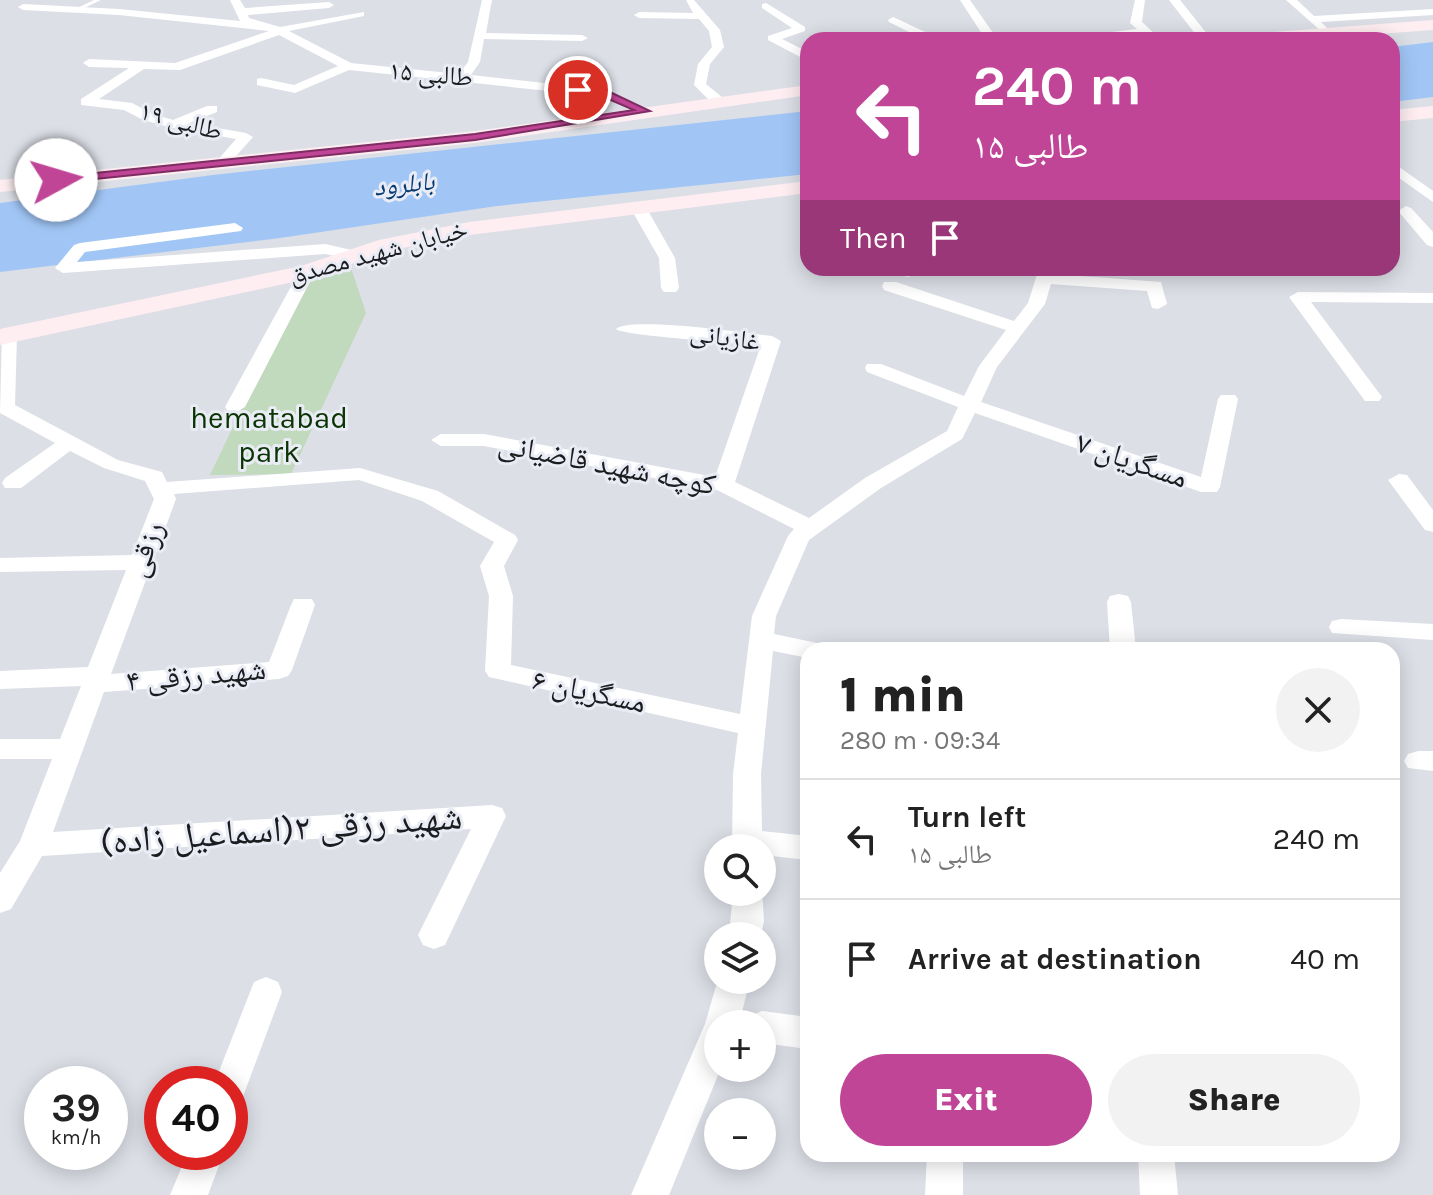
<!DOCTYPE html>
<html lang="en">
<head>
<meta charset="utf-8">
<style>
  :root { --surface:#fff; --page:#f2f2f2; --text:#222; --muted:#767676; --line:#e0e0e0; --accent:#c04597 }
  body { margin:0; font-family:Karla,"Noto Naskh Arabic",sans-serif; background:var(--page); color:var(--text); height:100vh; display:flex; flex-direction:column; font-size:30px; white-space:nowrap }
  * { box-sizing:border-box; margin:0 }
  p { font-size:26px; color:var(--muted) }
  .icon { flex:none; width:44px; height:44px; fill:none; stroke:currentColor; stroke-width:2; stroke-linecap:round; stroke-linejoin:round }
  .map { position:relative; flex:1; overflow:hidden }
  .side { position:absolute; left:800px; top:642px; width:600px; height:520px; display:flex; flex-direction:column; background:var(--surface); border-radius:24px; box-shadow:0 4px 20px #0003 }
  .side>* { flex:none }
  .top-card { position:absolute; left:800px; top:32px; width:600px; height:244px; border-radius:24px; box-shadow:0 4px 20px #0003; background:#c04597; color:#fff; overflow:hidden }
  .controls { position:absolute; left:704px; top:834px; display:grid; gap:16px }
  .controls a { display:grid; place-items:center; width:72px; height:72px; border-radius:50%; background:var(--surface); box-shadow:0 4px 20px #0003; font-size:40px }
  .speed { position:absolute; left:24px; top:1066px; display:flex; gap:16px; font-size:40px; font-weight:700; text-align:center }
  .speed>* { display:grid; place-content:center; width:104px; height:104px; border-radius:50%; background:var(--surface); box-shadow:0 4px 20px #0003; line-height:1 }
  .speed small { font-size:20px; font-weight:400 }
  .speed .limit { border:12px solid #d22; background:#fff; color:#111 }
  .pin { position:absolute; display:grid; place-items:center; width:68px; height:68px; color:#fff; margin:-34px; border:4px solid #fff; border-radius:50%; box-shadow:0 2px 8px #0007 }
  .me { position:absolute; width:88px; margin:-44px; rotate:84deg; stroke-linejoin:round; filter:drop-shadow(0 0 6px #0008) }
  .turn { display:flex; align-items:center; gap:28px; height:168px; padding:0 40px; font-size:36px }
  .turn .icon { width:104px; height:104px; stroke-width:2.5 }
  .turn b { display:block; font-size:56px; line-height:68px }
  .then { display:flex; align-items:center; height:76px; padding:0 40px; background:#0003; gap:16px; font-size:30px }
  .round { display:grid; place-items:center; flex:none; width:84px; height:84px; border-radius:42px; background:var(--page) }
  .headline { display:flex; align-items:center; justify-content:space-between; height:136px; padding:0 40px }
  h1 { font-size:48px; font-weight:800; line-height:60px }
  .primary-button { display:flex; gap:16px; margin-top:auto; padding:16px 40px }
  .primary-button a { flex:1; height:92px; border-radius:48px; background:var(--accent); color:#fff; font-size:32px; font-weight:800; line-height:92px; text-align:center }
  .primary-button a+a { background:var(--page); color:var(--text) }
  ul { padding:0; list-style:none }
  li { display:flex; align-items:center; gap:24px; height:120px; padding:0 40px; border-top:2px solid var(--line) }
  li div { flex:1 }
  li b { display:block; font-size:30px }
  li em { font-style:normal }
  .map>svg:first-child { display:block }
  .green { fill:#c1d9bc }
  .water { fill:#a1c6f6 }
  .lines { fill:none; stroke-linecap:round; stroke-linejoin:round }
  .lane { fill:#fff; fill-rule:evenodd }
  .street { fill:#fff; fill-rule:evenodd }
  .secondary { fill:#feeef1; fill-rule:evenodd }
  .route { fill:#c04597; stroke:#7d2d62; stroke-width:2 }
  .labels { text-anchor:middle; dominant-baseline:central; stroke-width:6; stroke-linejoin:round; paint-order:stroke }
  .far-street-label { font-size:26px; fill:#1b1c1f; stroke:#e9ecf4 }
  .far-water-label { font-size:26px; font-style:italic; fill:#053971; stroke:#e9ecf4 }
  .park-label { font-size:30px; fill:#0b3404; stroke:#e9ecf4 }
  .street-label { font-size:30px; fill:#1b1c1f; stroke:#e9ecf4 }
  .near-street-label { font-size:36px; fill:#1b1c1f; stroke:#e9ecf4 }
</style>
</head>
<body>
<div class="map">
<svg width="1433" height="1195" viewBox="0 0 1433 1195">
  <rect width="100%" height="100%" fill="#dcdfe6"/>
  <path class="green" d="M351,268L366,313L291,474L210,475L307,272Z"/>
  <path class="water" d="M1433,42V97L1392,102V47Z
    M808,111V174L497,206L280,238L0,272V203L213,175Z"/>
  <g class="lines">
    <path class="lane" d="M94,0H101L78,11L73,10Z"/>
    <path class="street" d="M230,0H240L245,8L329,2L334,5L329,8L248,15L249,18L280,27L364,12V16L289,31L351,63L459,74L468,62L482,0H492L486,33L582,35L588,38L582,41L484,39L480,62L471,75L607,90L651,111L645,115L604,97L578,94L349,70L295,93L257,85V79L261,78L294,85L338,66L279,35L180,70L144,69L99,99L132,103L153,114L173,120L207,106H217V112L189,123L246,133L253,137L229,164L224,165L217,161L236,139L169,127L143,120L124,110L81,105V99L129,68L89,67L83,63L89,59L175,63L269,31L119,15L23,10L18,7L23,4L119,9L240,21Z
      M686,0H694L720,30L724,47L710,64L706,84L723,98V104H713L694,85L698,64L712,47L709,31L699,19L639,18L634,15L639,12L693,13Z
      M960,0H970L998,40H986Z
      M1135,0H1145L1142,22L1156,35V39H1148L1143,35L1065,40L1071,37L1137,29L1130,23Z
      M1169,0H1180L1212,40H1200Z
      M1286,0H1297L1314,16L1433,9V15L1321,22L1327,28L1321,31Z
      M766,3L805,27V31L782,39L808,52V61L768,40V36L792,28L762,8V4Z
      M893,17L938,38L940,40H925L889,22L888,20Z
      M1392,162L1433,191V202L1392,173Z
      M639,204L647,209L675,258L679,288L676,292H664L661,288L659,258L631,209Z
      M1406,206L1411,208L1433,232V247L1427,245L1398,211Z
      M235,223L243,228L241,231L85,252L77,262L325,244L356,251L358,254L350,259L325,254L63,273L55,268L74,245L80,243Z
      M307,267L315,272L245,407L235,413L228,411L225,407L299,272Z
      M901,268H917V272L909,277L903,276Z
      M1039,268H1055L1054,274L1161,282L1167,304L1158,309L1152,308L1147,291L1051,284L1045,304L997,367L981,402L1201,477L1218,399L1221,395H1235L1238,399L1220,487L1217,492H1201L975,413L962,439L881,488L809,540L776,616L774,634L822,644L826,650H808V658L773,651L761,774L762,831L808,836V860L762,855V848H732L733,774L738,733L489,677L485,671L489,596L480,566L494,542L422,501L359,480L174,494L176,499L111,674L269,662L291,605L294,599H312L315,605L292,670L288,676L279,679L104,692L53,832L492,805L502,808L506,816L445,945L434,949L423,945L418,935L471,829L42,856L11,909L0,913V873L20,841L52,759H0V739H60L81,686L0,689V671L88,667L126,570L0,572V558L132,555L154,499L145,481L104,468L70,451L21,488H5L2,483L5,478L55,443L0,413L2,331H14L17,335L15,405L118,460L162,472L167,482L360,468L438,491L515,535L518,540L504,566L513,596L511,665L740,714L752,616L788,536L794,529L717,490L484,446H441L431,440L441,434H484L715,477L761,345C741,343 623,336 616,329C630,316 747,333 772,336L781,341L735,482L809,518L865,478L947,431L958,407L867,372L865,368L867,364H881L964,396L979,366L1006,330L884,290L882,286L884,282H896L1014,321L1028,303Z
      M1298,292L1433,293V303L1311,302L1382,397L1379,401H1365L1289,297Z
      M1399,474L1407,475L1433,510V532L1425,530L1388,480Z
      M1119,594L1128,596L1131,602L1136,650H1110L1107,602L1110,596Z
      M1341,619L1433,624V640L1332,633L1329,627L1332,621Z
      M1418,751H1433V771L1408,768L1404,761L1408,754Z
      M762,889L764,921L761,936H729L733,892H762Z
      M266,977L278,982L282,992L242,1099L230,1104V1084H214L254,982Z
      M718,979L750,980L739,1024H718V1068H721L669,1195H631L705,1024Z
      M762,1011L808,1017V1049L762,1043V1024H746L750,1016Z
      M188,1152H224L208,1195H170Z
      M927,1154H963V1195H925Z
      M1138,1154H1174L1178,1195H1140Z"/>
    <path class="secondary" d="M1433,20V30L1297,40H1225L1233,35Z
      M808,85V95L475,143L0,192V180L475,131Z
      M1433,106V118L1392,122V110Z
      M808,181V193L469,235L393,250L307,279L0,345V329L301,266L379,240L469,222Z"/>
  </g>
  <path class="route" d="M578,87L610,92L650,111L475,140L56,183L50,180L56,177L475,134L634,110L604,97L574,92Z"/>
  <g class="labels">
    <g class="far-street-label">
      <text transform="translate(431 74) rotate(5)">طالبی ۱۵</text>
      <text transform="translate(181 121) rotate(15)">طالبی ۱۹</text>
      <text transform="translate(378 252) rotate(-15)">خیابان شهید مصدق</text>
      <text transform="translate(725 337) rotate(8)">غازیانی</text>
    </g>
    <g class="far-water-label">
      <text transform="translate(404 184) rotate(-6)">بابلرود</text>
    </g>
    <g class="park-label">
      <text x="269" y="418">hematabad<tspan x="269" dy="34">park</tspan></text>
    </g>
    <g class="street-label">
      <text transform="translate(1132 460) rotate(19)">مسگریان ۷</text>
      <text transform="translate(607 464) rotate(11)">کوچه شهید قاضیانی</text>
      <text transform="translate(145 549) rotate(-69)">رزقی</text>
      <text transform="translate(196 675) rotate(-5)">شهید رزقی ۴</text>
      <text transform="translate(589 691) rotate(12)">مسگریان ۶</text>
    </g>
    <g class="near-street-label">
      <text transform="translate(281 829) rotate(-4)">شهید رزقی ۲(اسماعیل زاده)</text>
    </g>
  </g>
</svg>
<div class="controls">
<a><svg class="icon" aria-label="search" viewBox="0 0 24 24"><circle cx="10" cy="10" r="6"/><path d="M15 15l6 6"/></svg></a>
<a><svg class="icon" aria-label="layers" viewBox="0 0 24 24"><path d="M12 4l9 5-9 5-9-5zM3 14l9 5 9-5"/></svg></a>
<a>+</a>
<a>−</a>
</div>
<div class="speed"><div>39<small>km/h</small></div><div class="limit">40</div></div>
<div class="pin" style="left:578px;top:90px;background:#d93025"><svg class="icon" aria-label="arrive" viewBox="0 0 24 24"><path d="M6 21V4h12l-3 4 3 4H6"/></svg></div>
<svg class="me" style="left:56px;top:180px" viewBox="-20 -20 40 40"><circle r="19" fill="#fff"/><path d="M0-13L10 11 0 6-10 11z" fill="#c04597"/></svg>
<div class="top-card">
<div class="turn"><svg class="icon" aria-label="left" viewBox="0 0 24 24"><path d="M17 20v-9H6M10 6l-5 5 5 5"/></svg><div><b>240 m</b>طالبی ۱۵</div></div>
<div class="then">Then<svg class="icon" aria-label="arrive" viewBox="0 0 24 24"><path d="M6 21V4h12l-3 4 3 4H6"/></svg></div>
</div>
<section class="side">
<div class="headline"><div><h1>1 min</h1><p>280 m · 09:34</p></div><a class="round"><svg class="icon" aria-label="close" viewBox="0 0 24 24"><path d="M6 6l12 12M18 6L6 18"/></svg></a></div>
<ul>
<li><svg class="icon" aria-label="left" viewBox="0 0 24 24"><path d="M17 20v-9H6M10 6l-5 5 5 5"/></svg><div><b>Turn left</b><p>طالبی ۱۵</p></div><em>240 m</em></li>
<li><svg class="icon" aria-label="arrive" viewBox="0 0 24 24"><path d="M6 21V4h12l-3 4 3 4H6"/></svg><div><b>Arrive at destination</b></div><em>40 m</em></li>
</ul>
<div class="primary-button"><a>Exit</a><a>Share</a></div>
</section>
</div>
</body>
</html>
